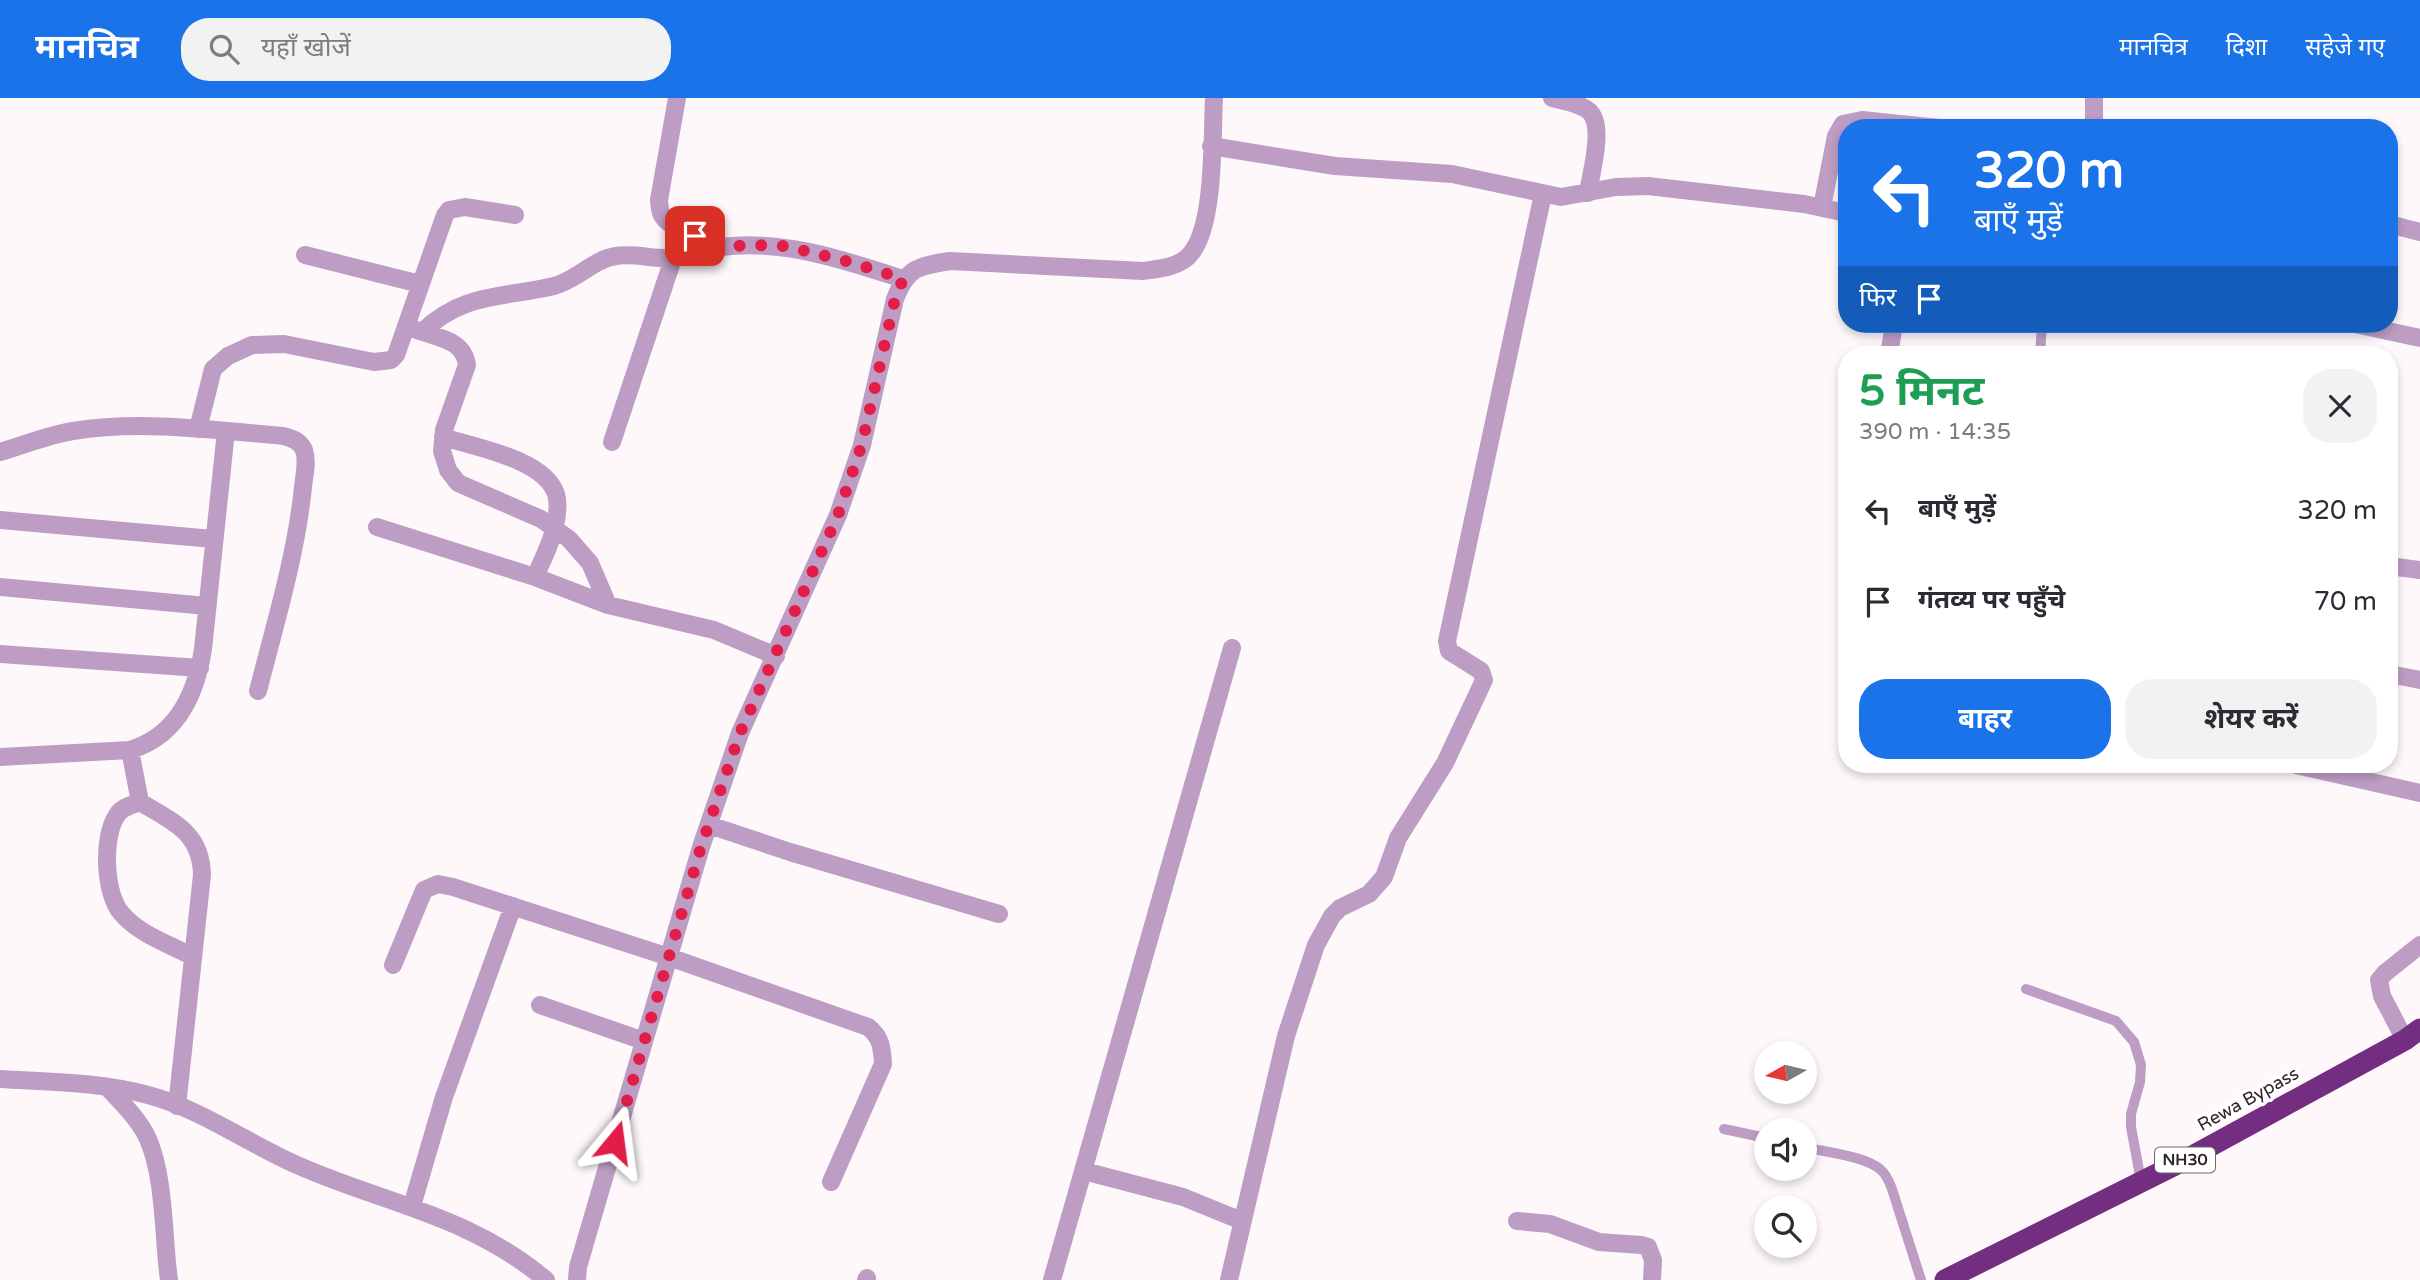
<!DOCTYPE html>
<html lang="hi">
<head>
<meta charset="utf-8">
<style>
  :root { --surface:#fff; --page:#f2f2f3; --text:#2b2b33; --muted:#7c7c81; --accent:#1a73e8 }
  body { margin:0; font-family:"Varela Round","Noto Sans Devanagari",sans-serif; background:var(--page); color:var(--text); height:100vh; display:flex; flex-direction:column; font-size:26px; white-space:nowrap }
  * { box-sizing:border-box; margin:0 }
  p { font-size:23px; color:var(--muted) }
  .icon { flex:none; width:38px; height:38px; fill:none; stroke:currentColor; stroke-width:2; stroke-linecap:round; stroke-linejoin:round }
  .map { position:relative; flex:1; overflow:hidden }
  .panel { position:absolute; left:1838px; top:248px; width:560px; height:427px; display:flex; flex-direction:column; background:var(--surface); border-radius:28px; box-shadow:0 4px 10px #0003 }
  .panel>* { flex:none }
  .top-card { position:absolute; left:1838px; top:21px; width:560px; height:214px; border-radius:28px; box-shadow:0 4px 10px #0003; background:#1a73e8; color:#fff; overflow:hidden }
  .needle { width:46px; rotate:262deg }
  .fabs { position:absolute; left:1754px; top:943px; display:grid; gap:14px }
  .fabs a { display:grid; place-items:center; width:63px; height:63px; border-radius:50%; background:var(--surface); box-shadow:0 4px 10px #0003; font-size:35px }
  .pin { position:absolute; display:grid; place-items:center; width:60px; height:60px; color:#fff; margin:-30px; border-radius:14px; box-shadow:0 4px 10px #0006 }
  .me { position:absolute; width:77px; margin:-38px; rotate:16deg; stroke-linejoin:round; filter:drop-shadow(0 0 5px #0008) }
  .turn { display:flex; align-items:center; gap:24px; height:147px; padding:0 21px; font-size:32px }
  .turn .icon { width:91px; height:91px; stroke-width:2.5 }
  .turn b { display:block; font-size:49px; line-height:60px }
  .then { display:flex; align-items:center; height:66px; padding:0 21px; background:#0003; gap:14px; font-size:26px }
  .round { display:grid; place-items:center; flex:none; width:74px; height:74px; border-radius:28px; background:var(--page) }
  .overview { display:flex; align-items:center; justify-content:space-between; height:119px; padding:0 21px }
  h1 { font-size:42px; font-weight:700; line-height:52px; color:#1e9e55 }
  .button { display:flex; gap:14px; margin-top:auto; padding:14px 21px }
  .button a { flex:1; height:80px; border-radius:28px; background:var(--accent); color:#fff; font-size:28px; font-weight:700; line-height:80px; text-align:center }
  .button a+a { background:var(--page); color:var(--text) }
  ul { padding:0; list-style:none }
  li { display:flex; align-items:center; gap:21px; height:91px; padding:0 21px }
  li div { flex:1 }
  li b { display:block; font-size:26px }
  li em { font-style:normal }
  header { display:flex; align-items:center; gap:42px; box-sizing:border-box; height:98px; padding:0 35px; background:var(--accent); color:#fff }
  header strong { font-size:33px }
  nav { display:flex; gap:38px; margin-inline-start:auto; font-size:24px }
  .search { width:490px; height:63px; background:var(--page); display:flex; align-items:center; gap:18px; box-sizing:border-box; padding:0 24px; border-radius:28px; color:var(--muted); font-size:26px }
  .map>svg:first-child { display:block }
  .lines { fill:none; stroke-linecap:round; stroke-linejoin:round }
  .lane { stroke:#bd9dc4; stroke-width:10 }
  .street { stroke:#bd9dc4; stroke-width:18 }
  .highway { stroke:#732d81; stroke-width:21 }
  .route { stroke:#e11d48; stroke-width:12; stroke-dasharray:0 21.6 }
  .labels { text-anchor:middle; dominant-baseline:central; stroke-width:7; stroke-linejoin:round; paint-order:stroke }
  .shield { fill:#fff; stroke:#6d666b; stroke-width:2 }
  .shield-label { font-size:16px; font-weight:bold; fill:#2f252b }
  .street-label { font-size:18px; fill:#2f252b; stroke:#fff }
</style>
</head>
<body>
<header>
<strong>मानचित्र</strong>
<div class="search"><svg class="icon" aria-label="search" viewBox="0 0 24 24"><circle cx="10" cy="10" r="6"/><path d="M15 15l6 6"/></svg>यहाँ खोजें</div>
<nav><a>मानचित्र</a><a>दिशा</a><a>सहेजे गए</a></nav>
</header>
<div class="map">
<svg width="2420" height="1182" viewBox="0 0 2420 1182">
  <rect width="100%" height="100%" fill="#fef8fb"/>
  <g class="lines">
    <path class="lane" d="M2040,257L2042,226
      M2026,891L2116,923L2134,944L2141,967L2140,984L2131,1016V1029L2141,1083
      M1724,1031L1766,1040
      M1804,1049C1824,1054 1866,1058 1881,1072C1887,1077 1889,1084 1892,1091L1921,1182"/>
    <path class="street" d="M677,0L659,102C660,108 659,114 663,119C672,132 705,142 719,149
      M1552,0C1564,3 1579,5 1589,13C1605,27 1591,75 1588,95
      M2094,30V0
      M1211,48L1335,68L1452,76L1561,99L1616,89L1648,88L1804,106L1846,115
      M1822,109L1836,38L1843,26L1862,22L1939,30
      M2389,126L2420,134
      M305,157L420,186
      M2355,226L2420,240
      M414,231C436,240 463,240 467,267L444,332L442,353L448,372L458,385L541,421L569,441L590,465L608,507
      M422,234C464,194 503,200 554,188C577,182 594,161 616,158C635,155 656,162 675,160C691,158 705,151 721,149C784,141 844,162 903,181
      M1889,257L1894,226
      M198,331L213,271L228,258L252,247L284,246L374,264L391,262L396,257L445,117L449,112L465,109L515,117
      M443,339C474,349 545,361 556,396C559,406 557,419 555,428C551,446 542,463 535,479
      M612,344L673,161
      M0,354C24,347 48,337 73,333C141,322 214,332 283,338C292,340 300,343 304,352C308,364 304,378 303,389C296,458 275,526 258,593
      M0,422L213,441
      M377,429L535,479L608,507L714,532L776,558
      M2389,468L2420,472
      M0,489L207,508
      M0,556L200,570
      M2389,576L2420,582
      M130,652L140,704C173,724 201,734 202,777L177,1008
      M0,659L130,652C177,638 196,596 203,551L226,333
      M2296,667L2420,695
      M140,704C131,707 122,709 117,717C102,739 104,796 122,816C139,836 169,846 191,858
      M709,727L790,754L999,816
      M393,867L424,792L438,786L453,789L669,859L868,929C881,939 882,949 883,966L831,1084
      M540,907L644,943
      M2405,942L2382,898L2379,882L2385,875L2420,847
      M0,981C49,984 101,984 148,997C201,1011 247,1045 297,1067C385,1106 469,1117 546,1182
      M107,989C122,1005 139,1021 148,1041C165,1080 163,1139 169,1182
      M1084,1073L1183,1099L1242,1123
      M412,1108L444,999L513,808
      M1517,1123L1550,1126L1599,1144L1641,1147L1648,1149L1653,1162L1652,1182
      M577,1182L578,1169L701,749L740,635L838,417L862,347L895,201C907,170 917,168 950,163L1143,173C1159,171 1182,169 1192,154C1215,124 1212,38 1214,0
      M866,1182L867,1180
      M1052,1182L1232,550
      M1229,1182L1286,938L1316,847L1332,818L1340,810L1369,796L1384,779L1398,740L1445,665L1484,582L1481,573L1449,553L1447,543L1543,96"/>
    <path class="highway" d="M1945,1182L2185,1062L2405,942L2420,931"/>
  </g>
  <g class="lines">
    <path class="route" d="M615,1044L701,749L740,635L838,417L862,346L895,201L903,181L850,164L785,148L751,147L719,149L695,138"/>
  </g>
  <g class="labels">
    <rect class="shield" x="2155" y="1049.5" width="60" height="25" rx="5"/>
    <g class="shield-label">
      <text x="2185" y="1062">NH30</text>
    </g>
    <g class="street-label">
      <text transform="translate(2248 1001) rotate(-29)">Rewa Bypass</text>
    </g>
  </g>
</svg>
<div class="fabs">
<a><svg class="needle" viewBox="-14 -14 28 28"><path d="M0-13l5 13h-10z" fill="#e53935"/><path d="M0 13l5-13h-10z" fill="#7c7c81"/></svg></a>
<a><svg class="icon" aria-label="sound" viewBox="0 0 24 24"><path d="M4 9h4l5-4v14l-5-4H4zM17 9q2 3 0 6"/></svg></a>
<a><svg class="icon" aria-label="search" viewBox="0 0 24 24"><circle cx="10" cy="10" r="6"/><path d="M15 15l6 6"/></svg></a>
</div>
<div class="pin" style="left:695px;top:138px;background:#d93025"><svg class="icon" aria-label="arrive" viewBox="0 0 24 24"><path d="M6 21V4h12l-3 4 3 4H6"/></svg></div>
<svg class="me" style="left:615px;top:1044px" viewBox="-20 -20 40 40"><path d="M0-17L14 15 0 8-14 15z" fill="#e11d48" stroke="#fff" stroke-width="4"/></svg>
<div class="top-card">
<div class="turn"><svg class="icon" aria-label="left" viewBox="0 0 24 24"><path d="M17 20v-9H6M10 6l-5 5 5 5"/></svg><div><b>320 m</b>बाएँ मुड़ें</div></div>
<div class="then">फिर<svg class="icon" aria-label="arrive" viewBox="0 0 24 24"><path d="M6 21V4h12l-3 4 3 4H6"/></svg></div>
</div>
<section class="panel">
<div class="overview"><div><h1>5 मिनट</h1><p>390 m · 14:35</p></div><a class="round"><svg class="icon" aria-label="close" viewBox="0 0 24 24"><path d="M6 6l12 12M18 6L6 18"/></svg></a></div>
<ul>
<li><svg class="icon" aria-label="left" viewBox="0 0 24 24"><path d="M17 20v-9H6M10 6l-5 5 5 5"/></svg><div><b>बाएँ मुड़ें</b></div><em>320 m</em></li>
<li><svg class="icon" aria-label="arrive" viewBox="0 0 24 24"><path d="M6 21V4h12l-3 4 3 4H6"/></svg><div><b>गंतव्य पर पहुँचे</b></div><em>70 m</em></li>
</ul>
<div class="button"><a>बाहर</a><a>शेयर करें</a></div>
</section>
</div>
</body>
</html>
